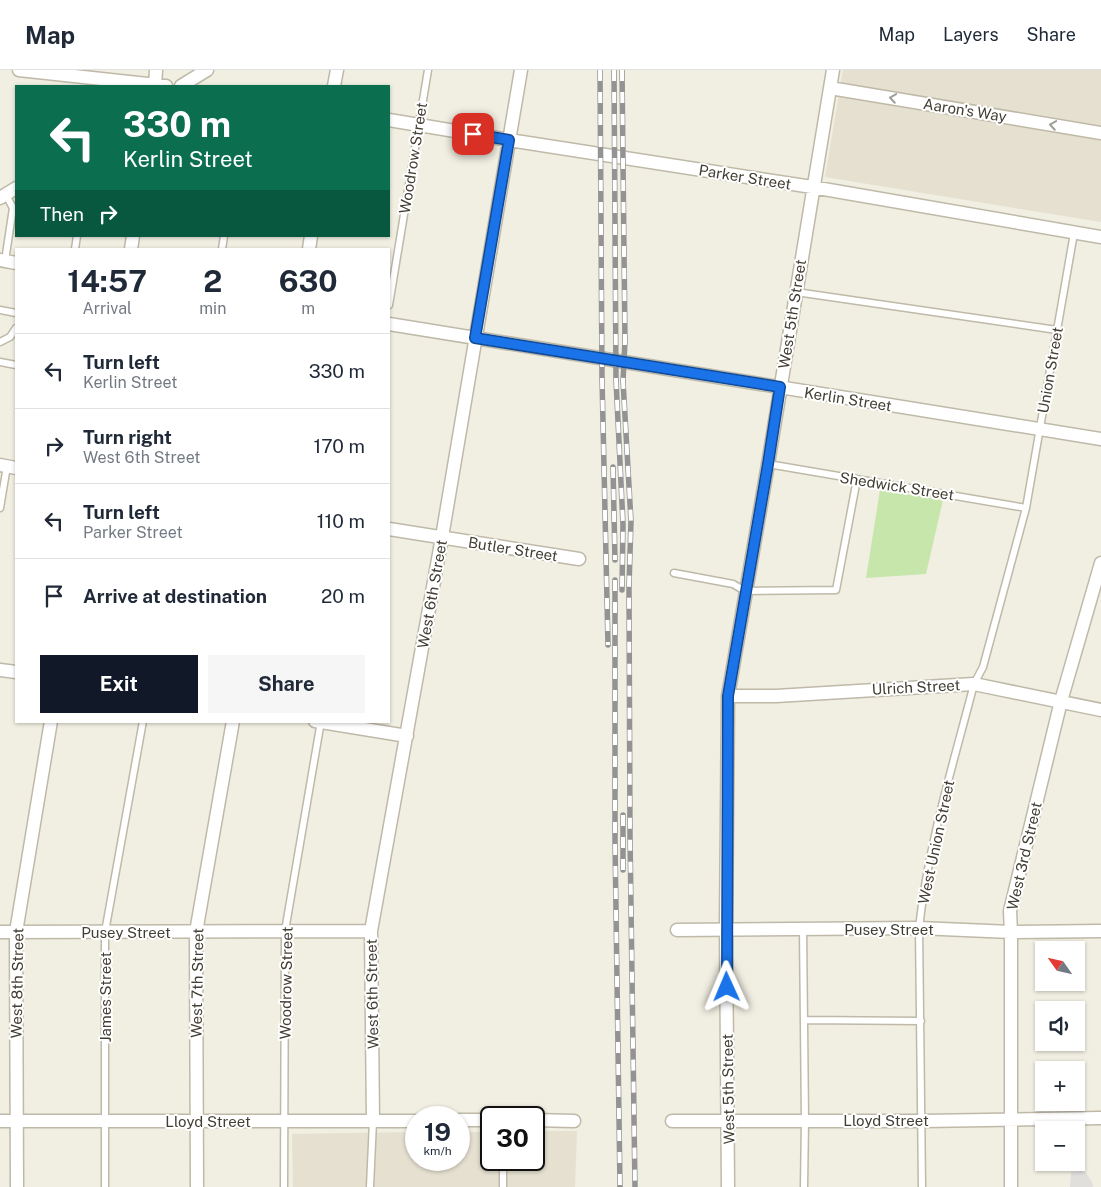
<!DOCTYPE html>
<html lang="en">
<head>
<meta charset="utf-8">
<style>
  :root { --surface:#fff; --page:#f6f6f7; --text:#1f2937; --muted:#747a83; --line:#e0e1e3; --accent:#111827 }
  body { margin:0; font-family:"Public Sans",sans-serif; background:var(--page); color:var(--text); height:100vh; display:flex; flex-direction:column; font-size:19px; white-space:nowrap }
  * { box-sizing:border-box; margin:0 }
  p { font-size:16px; color:var(--muted) }
  .icon { flex:none; width:28px; height:28px; fill:none; stroke:currentColor; stroke-width:2; stroke-linecap:round; stroke-linejoin:round }
  .map { position:relative; flex:1; overflow:hidden }
  .drawer { position:absolute; left:15px; top:178px; width:375px; height:475px; display:flex; flex-direction:column; background:var(--surface); border-radius:0px; box-shadow:0 1px 4px #0004 }
  .drawer>* { flex:none }
  .banner { position:absolute; left:15px; top:15px; width:375px; height:152px; border-radius:0px; box-shadow:0 1px 4px #0004; background:#0b6e4f; color:#fff; overflow:hidden }
  .needle { width:32px; rotate:304deg }
  .tools { position:absolute; left:1035px; top:871px; display:grid; gap:10px }
  .tools a { display:grid; place-items:center; width:50px; height:50px; border-radius:0px; background:var(--surface); box-shadow:0 1px 4px #0004; font-size:25px }
  .speed { position:absolute; left:405px; top:1036px; display:flex; gap:10px; font-size:25px; font-weight:700; text-align:center }
  .speed>* { display:grid; place-content:center; width:65px; height:65px; border-radius:50%; background:var(--surface); box-shadow:0 1px 4px #0004; line-height:1 }
  .speed small { font-size:12px; font-weight:400 }
  .speed .limit { border:2px solid #111; border-radius:8px; background:#fff; color:#111 }
  .pin { position:absolute; display:grid; place-items:center; width:42px; height:42px; color:#fff; margin:-21px; border-radius:10px; box-shadow:0 2px 8px #0006 }
  .me { position:absolute; width:55px; margin:-28px; rotate:359deg; stroke-linejoin:round; filter:drop-shadow(0 0 4px #0008) }
  .turn { display:flex; align-items:center; gap:18px; height:105px; padding:0 25px; font-size:22px }
  .turn .icon { width:65px; height:65px; stroke-width:2.5 }
  .turn b { display:block; font-size:35px; line-height:42px }
  .then { display:flex; align-items:center; height:48px; padding:0 25px; background:#0003; gap:10px; font-size:19px }
  .eta { display:flex; justify-content:space-evenly; align-items:center; height:85px; text-align:center }
  .eta b { font-size:30px; font-weight:700; line-height:35px }
  .cta { display:flex; gap:10px; margin-top:auto; padding:10px 25px }
  .cta a { flex:1; height:58px; border-radius:0px; background:var(--accent); color:#fff; font-size:20px; font-weight:700; line-height:58px; text-align:center }
  .cta a+a { background:var(--page); color:var(--text) }
  ul { padding:0; list-style:none }
  li { display:flex; align-items:center; gap:15px; height:75px; padding:0 25px; border-top:1px solid var(--line) }
  li div { flex:1 }
  li b { display:block; font-size:19px }
  li em { font-style:normal }
  header { display:flex; align-items:center; gap:30px; box-sizing:border-box; height:70px; padding:0 25px; background:var(--surface); border-bottom:1px solid var(--line) }
  header strong { font-size:24px }
  nav { display:flex; gap:28px; margin-inline-start:auto; font-size:18px }
  .map>svg:first-child { display:block }
  .residential { fill:#e5e0d0 }
  .green { fill:#c7e6ab }
  .parking { fill:#e1dfdb }
  .lines { fill:none; stroke-linecap:round; stroke-linejoin:round }
  .lane-casing { stroke:#bfb9a8; stroke-width:9 }
  .street-casing { stroke:#bfb9a8; stroke-width:15 }
  .lane { stroke:#fff; stroke-width:6 }
  .street { stroke:#fff; stroke-width:12 }
  .rail-casing { stroke:#939393; stroke-width:5.5 }
  .rail { stroke:#fff; stroke-width:4; stroke-dasharray:11; stroke-linecap:butt }
  .oneway { stroke:#a09e99 }
  .route-casing { stroke:#114b97; stroke-width:12 }
  .route { stroke:#1a73e8; stroke-width:9 }
  .labels { text-anchor:middle; dominant-baseline:central; stroke-width:4; stroke-linejoin:round; paint-order:stroke }
  .street-label { font-size:15px; fill:#423e33; stroke:#fff }
</style>
</head>
<body>
<header>
<strong>Map</strong>
<nav><a>Map</a><a>Layers</a><a>Share</a></nav>
</header>
<div class="map">
<svg width="1101" height="1117" viewBox="0 0 1101 1117">
  <rect width="100%" height="100%" fill="#f1eee2"/>
  <path class="residential" d="M843,0H1101V152L825,107Z
    M534,1061H577L575,1117H293L292,1064L416,1062V1090H459V1062H491V1090H534Z"/>
  <path class="green" d="M880,420L943,430L926,504L866,508Z"/>
  <path class="parking" d="M1085,1101L1092,1112L1093,1117H1070L1071,1102Z"/>
  <g class="lines">
    <g class="lane-casing">
      <path id="lane" d="M75,179L77,166
        M222,179L224,166
        M5,191L13,138L6,125
        M796,222L1057,260
        M389,235L428,0
        M0,240L16,243
        M0,272L10,267L16,258
        M0,292L16,295
        M768,394L1026,438
        M0,438L7,396
        M674,503L733,514L745,521L836,520L857,409
        M803,859L805,1050L804,1117
        M804,950L921,951
        M503,1090V1117
        M105,1117V862L143,651
        M284,1117L285,861L321,651
        M370,1117L373,1051
        M922,1117L919,858C928,775 953,695 974,614L983,597L1026,438L1074,163"/>
    </g>
    <g class="street-casing">
      <path id="street" d="M19,0L166,16
        M155,16L156,0
        M181,16L207,0
        M334,16L337,0
        M830,18L1101,63
        M389,50L509,70L812,117L1101,167
        M0,128L16,118
        M131,179L133,166
        M309,179L311,166
        M0,190L16,193
        M389,254L1101,369
        M0,395L16,398
        M389,459L579,489
        M0,600L16,602
        M728,626H776L974,614L1101,640
        M315,651L407,666
        M677,860L919,858L1011,862L1101,861
        M0,862L371,861
        M459,1050H491
        M534,1050L574,1051
        M0,1051H416
        M373,1051L371,861L442,467L521,0
        M672,1051H923L1101,1048
        M17,1117L16,862L51,651
        M197,1117L196,862L233,651
        M728,1117L726,859L728,626L768,394L833,0
        M1011,1117V862L1010,841L1061,631L1101,493"/>
    </g>
    <use href="#lane" class="lane"/>
    <use href="#street" class="street"/>
    <g class="rail-casing">
      <path id="rail" d="M600,0L602,308L608,575
        M614,0L616,310L623,454L622,520
        M622,0L625,271L623,311L631,451L629,516L630,766L635,1117
        M613,397L615,490
        M615,510V771L620,1117
        M623,745V800"/>
    </g>
    <use href="#rail" class="rail"/>
  </g>
  <defs><path id="oneway-chevron" d="M-2-3.5L2.5 0L-2 3.5" fill="none" stroke-width="1.6" stroke-linecap="round" stroke-linejoin="round" transform="scale(1.25)"/></defs>
  <g class="oneway">
    <use href="#oneway-chevron" transform="translate(893 28) rotate(-171)"/>
    <use href="#oneway-chevron" transform="translate(1053 55) rotate(-171)"/>
  </g>
  <g class="lines">
    <g class="route-casing">
      <path id="route" d="M473,64L509,70L475,268L780,317L768,394L728,626L727,917"/>
    </g>
    <use href="#route" class="route"/>
  </g>
  <g class="labels">
    <g class="street-label">
      <text transform="translate(965 40) rotate(9)">Aaron's Way</text>
      <text transform="translate(413 88) rotate(-81)">Woodrow Street</text>
      <text transform="translate(745 107) rotate(9)">Parker Street</text>
      <text transform="translate(792 244) rotate(-81)">West 5th Street</text>
      <text transform="translate(1050 300) rotate(-80)">Union Street</text>
      <text transform="translate(848 329) rotate(9)">Kerlin Street</text>
      <text transform="translate(897 416) rotate(9)">Shedwick Street</text>
      <text transform="translate(513 479) rotate(9)">Butler Street</text>
      <text transform="translate(432 524) rotate(-80)">West 6th Street</text>
      <text transform="translate(916 617) rotate(-3)">Ulrich Street</text>
      <text transform="translate(936 772) rotate(-78)">West Union Street</text>
      <text transform="translate(1024 786) rotate(-77)">West 3rd Street</text>
      <text x="889" y="859">Pusey Street</text>
      <text x="126" y="862">Pusey Street</text>
      <text transform="translate(17 913) rotate(-89)">West 8th Street</text>
      <text transform="translate(197 913) rotate(-89)">West 7th Street</text>
      <text transform="translate(286 913) rotate(-89)">Woodrow Street</text>
      <text transform="translate(372 924) rotate(-91)">West 6th Street</text>
      <text transform="translate(105 927) rotate(-90)">James Street</text>
      <text transform="translate(728 1019) rotate(-91)">West 5th Street</text>
      <text x="886" y="1050">Lloyd Street</text>
      <text x="208" y="1051">Lloyd Street</text>
    </g>
  </g>
</svg>
<div class="tools">
<a><svg class="needle" viewBox="-14 -14 28 28"><path d="M0-13l5 13h-10z" fill="#e53935"/><path d="M0 13l5-13h-10z" fill="#747a83"/></svg></a>
<a><svg class="icon" aria-label="sound" viewBox="0 0 24 24"><path d="M4 9h4l5-4v14l-5-4H4zM17 9q2 3 0 6"/></svg></a>
<a>+</a>
<a>−</a>
</div>
<div class="speed"><div>19<small>km/h</small></div><div class="limit">30</div></div>
<div class="pin" style="left:473px;top:64px;background:#d93025"><svg class="icon" aria-label="arrive" viewBox="0 0 24 24"><path d="M6 21V4h12l-3 4 3 4H6"/></svg></div>
<svg class="me" style="left:727px;top:917px" viewBox="-20 -20 40 40"><path d="M0-17L14 15 0 8-14 15z" fill="#1a73e8" stroke="#fff" stroke-width="4"/></svg>
<div class="banner">
<div class="turn"><svg class="icon" aria-label="left" viewBox="0 0 24 24"><path d="M17 20v-9H6M10 6l-5 5 5 5"/></svg><div><b>330 m</b>Kerlin Street</div></div>
<div class="then">Then<svg class="icon" aria-label="right" viewBox="0 0 24 24"><path d="M7 20v-9h11M14 6l5 5-5 5"/></svg></div>
</div>
<section class="drawer">
<div class="eta">
<div><b>14:57</b><p>Arrival</p></div>
<div><b>2</b><p>min</p></div>
<div><b>630</b><p>m</p></div>
</div>
<ul>
<li><svg class="icon" aria-label="left" viewBox="0 0 24 24"><path d="M17 20v-9H6M10 6l-5 5 5 5"/></svg><div><b>Turn left</b><p>Kerlin Street</p></div><em>330 m</em></li>
<li><svg class="icon" aria-label="right" viewBox="0 0 24 24"><path d="M7 20v-9h11M14 6l5 5-5 5"/></svg><div><b>Turn right</b><p>West 6th Street</p></div><em>170 m</em></li>
<li><svg class="icon" aria-label="left" viewBox="0 0 24 24"><path d="M17 20v-9H6M10 6l-5 5 5 5"/></svg><div><b>Turn left</b><p>Parker Street</p></div><em>110 m</em></li>
<li><svg class="icon" aria-label="arrive" viewBox="0 0 24 24"><path d="M6 21V4h12l-3 4 3 4H6"/></svg><div><b>Arrive at destination</b></div><em>20 m</em></li>
</ul>
<div class="cta"><a>Exit</a><a>Share</a></div>
</section>
</div>
</body>
</html>
